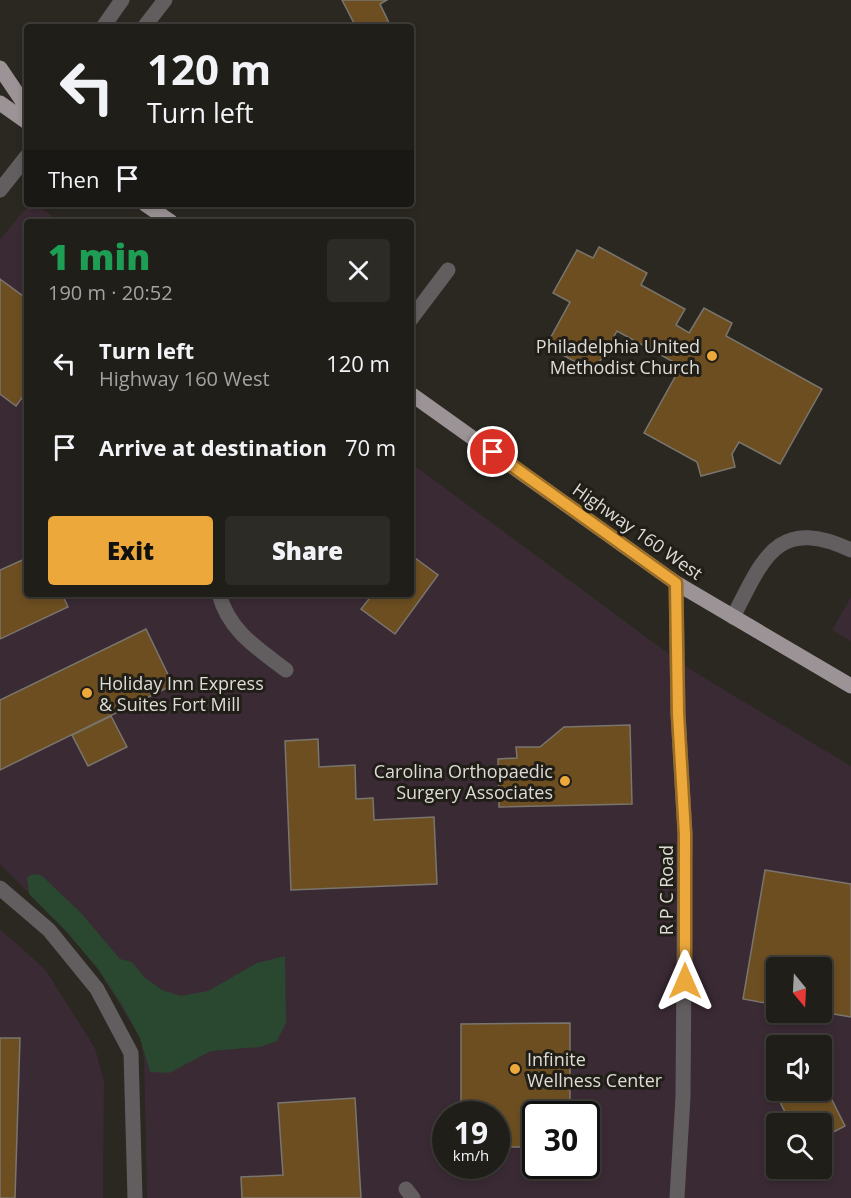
<!DOCTYPE html>
<html lang="en">
<head>
<meta charset="utf-8">
<style>
  :root { --surface:#201e19; --page:#2d2b26; --text:#f1f3f6; --muted:#a2a2a2; --line:#3d3c38; --accent:#eda83b }
  body { margin:0; font-family:"Open Sans",sans-serif; background:var(--page); color:var(--text); height:100vh; display:flex; flex-direction:column; font-size:22px; white-space:nowrap }
  * { box-sizing:border-box; margin:0 }
  p { font-size:20px; color:var(--muted) }
  .icon { flex:none; width:33px; height:33px; fill:none; stroke:currentColor; stroke-width:2; stroke-linecap:round; stroke-linejoin:round }
  .map { position:relative; flex:1; overflow:hidden }
  .drawer { position:absolute; left:24px; top:219px; width:390px; height:378px; display:flex; flex-direction:column; background:var(--surface); border-radius:6px; box-shadow:0 3px 9px #0003,0 0 0 2px var(--line) }
  .drawer>* { flex:none }
  .hud { position:absolute; left:24px; top:24px; width:390px; height:183px; border-radius:6px; box-shadow:0 3px 9px #0003,0 0 0 2px var(--line); background:#201e19; color:var(--text); overflow:hidden }
  .needle { width:39px; rotate:162deg }
  .tools { position:absolute; left:766px; top:957px; display:grid; gap:12px }
  .tools a { display:grid; place-items:center; width:66px; height:66px; border-radius:6px; background:var(--surface); box-shadow:0 3px 9px #0003,0 0 0 2px var(--line); font-size:30px }
  .speed { position:absolute; left:432px; top:1101px; display:flex; gap:12px; font-size:30px; font-weight:700; text-align:center }
  .speed>* { display:grid; place-content:center; width:78px; height:78px; border-radius:50%; background:var(--surface); box-shadow:0 3px 9px #0003,0 0 0 2px var(--line); line-height:1 }
  .speed small { font-size:15px; font-weight:400 }
  .speed .limit { border:3px solid #111; border-radius:9px; background:#fff; color:#111 }
  .pin { position:absolute; display:grid; place-items:center; width:51px; height:51px; color:#fff; margin:-26px; border:3px solid #fff; border-radius:50%; box-shadow:0 2px 6px #0007 }
  .me { position:absolute; width:66px; margin:-33px; rotate:0deg; stroke-linejoin:round; filter:drop-shadow(0 0 4px #0008) }
  .turn { display:flex; align-items:center; gap:21px; height:126px; padding:0 24px; font-size:27px }
  .turn .icon { width:78px; height:78px; stroke-width:2.5 }
  .turn b { display:block; font-size:42px; line-height:51px }
  .then { display:flex; align-items:center; height:57px; padding:0 24px; background:#0003; gap:12px; font-size:22px }
  .round { display:grid; place-items:center; flex:none; width:63px; height:63px; border-radius:6px; background:var(--page) }
  .overview { display:flex; align-items:center; justify-content:space-between; height:102px; padding:0 24px }
  h1 { font-size:36px; font-weight:800; line-height:45px; color:#1e9e55 }
  .cta { display:flex; gap:12px; margin-top:auto; padding:12px 24px }
  .cta a { flex:1; height:69px; border-radius:6px; background:var(--accent); color:#111; font-size:24px; font-weight:800; line-height:69px; text-align:center }
  .cta a+a { background:var(--page); color:var(--text) }
  ul { padding:0; list-style:none }
  li { display:flex; align-items:center; gap:18px; height:84px; padding:0 24px }
  li div { flex:1 }
  li b { display:block; font-size:22px }
  li em { font-style:normal }
  .map>svg:first-child { display:block }
  .commercial { fill:#3a2a34; fill-rule:evenodd }
  .green { fill:#2a4730 }
  .building { fill:#6c4e21; stroke:#7a756e; stroke-width:1.5 }
  .lines { fill:none; stroke-linecap:round; stroke-linejoin:round }
  .minor { stroke:#625e60; stroke-width:15 }
  .major { stroke:#9b9396; stroke-width:15 }
  .route-casing { stroke:#9a6d26; stroke-width:15 }
  .route { stroke:#eda83b; stroke-width:10 }
  .poi-dot { fill:#eda83b; stroke:#211e18; stroke-width:2 }
  .labels { text-anchor:middle; dominant-baseline:central; stroke-width:6; stroke-linejoin:round; paint-order:stroke }
  .poi-label { font-size:18px; fill:#dddcd7; stroke:#211e18; text-anchor:end }
  .street-label { font-size:18px; fill:#dddcd7; stroke:#211e18 }
</style>
</head>
<body>
<div class="map">
<svg width="851" height="1198" viewBox="0 0 851 1198">
  <rect width="100%" height="100%" fill="#2a2821"/>
  <path class="commercial" d="M27,207L41,208L61,222H27V594H411V463L688,668L851,766V1198H147L144,1059L140,1038L98,969L66,931L0,864V240ZM777,968H822V1012H777ZM777,1046H822V1090H777ZM446,1114H496V1166H446ZM536,1114H586V1166H536ZM777,1124H822V1168H777Z
    M851,597V641L832,630Z
    M0,929L45,969L95,1048L104,1081L103,1198H0Z"/>
  <path class="green" d="M34,874L41,875L80,912L120,959L132,962L144,977L162,990L181,996L208,991L257,963L285,956L286,1023L277,1041L260,1047L211,1051L169,1073L150,1072L140,1038L122,1005L98,969L66,931L29,894L27,877Z"/>
  <path class="building" d="M342,0H387L380,4L391,27H356Z
    M599,247L647,273L641,285L685,309L676,325L689,333L704,308L732,323L726,336L822,389L780,464L739,442L732,454L735,467L701,476L697,462L644,433L681,366L617,331L594,372L546,346L570,302L553,293L577,250L593,258Z
    M0,279L27,299V391L16,406L0,394Z
    M411,555L438,575L395,634L361,609L373,594H411Z
    M27,558V594H62L68,607L0,639V570Z
    M146,629L173,685L0,770V700Z
    M111,716L127,747L88,766L72,735Z
    M630,725L632,804L499,807L498,759L517,758L516,747H540L564,727Z
    M318,739L319,767L355,765L356,799L373,798L374,820L434,817L437,884L291,890L285,741Z
    M765,870L851,884V1017L822,1012V968H777V1005L743,999Z
    M570,1023V1114H536V1147H496V1114H461V1024Z
    M0,1038H20L15,1198H0Z
    M777,1071V1090H822V1080L845,1126L822,1138V1124H791L767,1076Z
    M355,1098L361,1198H242L241,1177L283,1175L278,1103Z"/>
  <g class="lines">
    <path class="minor" d="M103,27L122,0
      M144,27L165,0
      M0,190L27,156
      M411,319L448,270
      M676,583L678,714L685,833L683,1097L677,1198
      M219,594C229,631 257,648 286,670
      M733,617C763,560 776,515 851,550
      M0,888L49,930L97,989L131,1053L135,1198
      M406,1189L413,1198"/>
    <path class="major" d="M0,68L27,108
      M0,103L27,122
      M145,204L171,222
      M411,394L676,583L851,686"/>
  </g>
  <g class="lines">
    <g class="route-casing">
      <path id="route" d="M493,452L676,583L678,714L685,834V981"/>
    </g>
    <use href="#route" class="route"/>
  </g>
  <g class="poi-dot">
    <circle cx="712" cy="356" r="6"/>
    <circle cx="87" cy="693" r="6"/>
    <circle cx="565" cy="781" r="6"/>
    <circle cx="515" cy="1069" r="6"/>
  </g>
  <g class="labels">
    <g class="poi-label">
      <text x="700" y="346">Philadelphia United<tspan x="700" dy="21">Methodist Church</tspan></text>
      <text x="99" y="683" text-anchor="start">Holiday Inn Express<tspan x="99" dy="21">&amp; Suites Fort Mill</tspan></text>
      <text x="553" y="771">Carolina Orthopaedic<tspan x="553" dy="21">Surgery Associates</tspan></text>
      <text x="527" y="1059" text-anchor="start">Infinite<tspan x="527" dy="21">Wellness Center</tspan></text>
    </g>
    <g class="street-label">
      <text transform="translate(638 531) rotate(35)">Highway 160 West</text>
      <text transform="translate(666 890) rotate(-90)">R P C Road</text>
    </g>
  </g>
</svg>
<div class="tools">
<a><svg class="needle" viewBox="-14 -14 28 28"><path d="M0-13l5 13h-10z" fill="#e53935"/><path d="M0 13l5-13h-10z" fill="#a2a2a2"/></svg></a>
<a><svg class="icon" aria-label="sound" viewBox="0 0 24 24"><path d="M4 9h4l5-4v14l-5-4H4zM17 9q2 3 0 6"/></svg></a>
<a><svg class="icon" aria-label="search" viewBox="0 0 24 24"><circle cx="10" cy="10" r="6"/><path d="M15 15l6 6"/></svg></a>
</div>
<div class="speed"><div>19<small>km/h</small></div><div class="limit">30</div></div>
<div class="pin" style="left:493px;top:452px;background:#d93025"><svg class="icon" aria-label="arrive" viewBox="0 0 24 24"><path d="M6 21V4h12l-3 4 3 4H6"/></svg></div>
<svg class="me" style="left:685px;top:981px" viewBox="-20 -20 40 40"><path d="M0-17L14 15 0 8-14 15z" fill="#eda83b" stroke="#fff" stroke-width="4"/></svg>
<div class="hud">
<div class="turn"><svg class="icon" aria-label="left" viewBox="0 0 24 24"><path d="M17 20v-9H6M10 6l-5 5 5 5"/></svg><div><b>120 m</b>Turn left</div></div>
<div class="then">Then<svg class="icon" aria-label="arrive" viewBox="0 0 24 24"><path d="M6 21V4h12l-3 4 3 4H6"/></svg></div>
</div>
<section class="drawer">
<div class="overview"><div><h1>1 min</h1><p>190 m · 20:52</p></div><a class="round"><svg class="icon" aria-label="close" viewBox="0 0 24 24"><path d="M6 6l12 12M18 6L6 18"/></svg></a></div>
<ul>
<li><svg class="icon" aria-label="left" viewBox="0 0 24 24"><path d="M17 20v-9H6M10 6l-5 5 5 5"/></svg><div><b>Turn left</b><p>Highway 160 West</p></div><em>120 m</em></li>
<li><svg class="icon" aria-label="arrive" viewBox="0 0 24 24"><path d="M6 21V4h12l-3 4 3 4H6"/></svg><div><b>Arrive at destination</b></div><em>70 m</em></li>
</ul>
<div class="cta"><a>Exit</a><a>Share</a></div>
</section>
</div>
</body>
</html>
